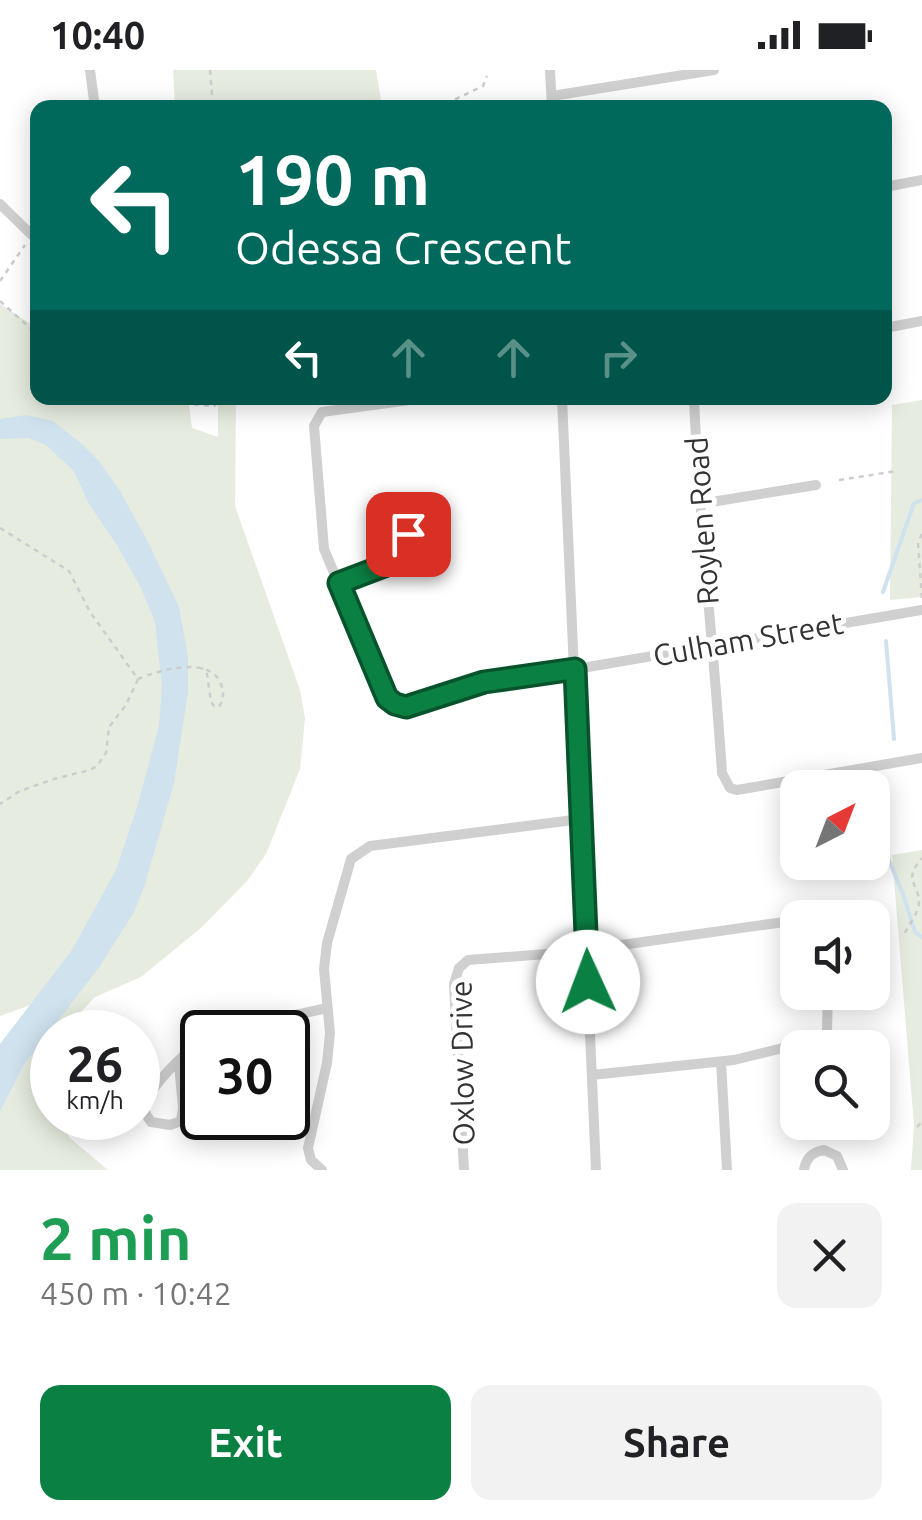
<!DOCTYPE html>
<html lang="en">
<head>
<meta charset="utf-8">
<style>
  :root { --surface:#fff; --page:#f2f2f2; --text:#202124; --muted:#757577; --accent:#0b8043 }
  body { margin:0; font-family:Ubuntu,sans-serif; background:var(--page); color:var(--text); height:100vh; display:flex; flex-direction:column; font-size:38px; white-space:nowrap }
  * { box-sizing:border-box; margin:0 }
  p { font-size:32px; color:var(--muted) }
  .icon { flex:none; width:55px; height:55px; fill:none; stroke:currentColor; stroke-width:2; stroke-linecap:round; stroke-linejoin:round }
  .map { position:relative; height:1100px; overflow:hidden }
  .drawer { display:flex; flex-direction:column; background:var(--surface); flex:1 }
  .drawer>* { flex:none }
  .hud { position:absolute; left:30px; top:30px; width:862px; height:305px; border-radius:20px; box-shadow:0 5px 25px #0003; background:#00695c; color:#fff; overflow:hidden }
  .needle { width:65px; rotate:42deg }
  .controls { position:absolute; left:780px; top:700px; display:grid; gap:20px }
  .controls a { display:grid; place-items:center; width:110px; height:110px; border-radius:20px; background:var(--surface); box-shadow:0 5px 25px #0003; font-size:50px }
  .speed { position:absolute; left:30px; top:940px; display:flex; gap:20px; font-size:50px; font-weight:700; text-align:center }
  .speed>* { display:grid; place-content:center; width:130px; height:130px; border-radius:50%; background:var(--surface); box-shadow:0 5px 25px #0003; line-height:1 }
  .speed small { font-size:25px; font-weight:400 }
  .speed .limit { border:5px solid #111; border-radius:15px; background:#fff; color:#111 }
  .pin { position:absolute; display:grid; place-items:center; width:85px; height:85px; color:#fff; margin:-42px; border-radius:20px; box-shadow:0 5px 15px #0006 }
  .me { position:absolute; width:110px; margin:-55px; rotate:358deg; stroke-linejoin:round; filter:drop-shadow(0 0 8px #0008) }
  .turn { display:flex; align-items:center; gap:35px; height:210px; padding:0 40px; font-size:45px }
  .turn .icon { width:130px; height:130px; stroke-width:2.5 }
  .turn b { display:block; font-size:70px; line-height:85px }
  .lanes { display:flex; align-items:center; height:95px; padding:0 40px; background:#0003; justify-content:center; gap:50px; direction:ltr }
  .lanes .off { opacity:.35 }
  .round { display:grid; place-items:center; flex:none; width:105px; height:105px; border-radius:20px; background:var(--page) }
  .overview { display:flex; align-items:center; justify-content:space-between; height:170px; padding:0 40px }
  h1 { font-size:60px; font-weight:700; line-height:75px; color:#1e9e55 }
  .button { display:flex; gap:20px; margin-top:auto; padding:20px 40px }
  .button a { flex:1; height:115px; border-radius:20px; background:var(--accent); color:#fff; font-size:40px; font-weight:700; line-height:115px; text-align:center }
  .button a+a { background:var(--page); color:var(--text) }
  .status { display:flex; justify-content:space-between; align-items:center; height:70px; padding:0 50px; background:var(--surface); direction:ltr }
  .status svg { height:28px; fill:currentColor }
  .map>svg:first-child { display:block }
  .green { fill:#e6ecdf }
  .water { fill:#cfe2ee }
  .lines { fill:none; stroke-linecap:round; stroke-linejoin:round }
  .stream { stroke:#cfe2ee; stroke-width:4 }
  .path { stroke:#cdcdcd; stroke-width:2.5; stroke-dasharray:5 5; stroke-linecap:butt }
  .street { stroke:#d0d0d0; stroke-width:10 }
  .route-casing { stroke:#07532c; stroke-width:25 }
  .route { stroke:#0b8043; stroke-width:18 }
  .labels { text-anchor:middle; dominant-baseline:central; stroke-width:10; stroke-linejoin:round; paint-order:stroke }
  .street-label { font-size:30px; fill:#333; stroke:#fff }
</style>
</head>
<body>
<div class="status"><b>10:40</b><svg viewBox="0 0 49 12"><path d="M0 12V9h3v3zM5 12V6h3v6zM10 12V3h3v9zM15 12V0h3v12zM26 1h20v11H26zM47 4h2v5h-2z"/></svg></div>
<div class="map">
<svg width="922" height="1100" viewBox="0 0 922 1100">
  <rect width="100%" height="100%" fill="#fff"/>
  <path class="green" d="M173,0H376L382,37H175Z
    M0,234L37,258L38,328H138L144,332L188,329L192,358L218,367V328H236L235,436L300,620L305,648L300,699L266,784L247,811L202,857L141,907L95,927L71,953L66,962H52V986L47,996L52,1048H57L70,1068L108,1100H0V1042L24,995L84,916L0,946Z
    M922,330V527L890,530L892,335Z
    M922,780V1100H911L914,1055L892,785Z"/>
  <path class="water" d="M26,345L53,351L82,374L99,391L120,421L149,474L179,537L188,587V622L174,713L145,814L134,842L100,896L24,995L0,1042V974L72,880L116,800L138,734L159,656L162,616L155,552L141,518L117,475L89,434L74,401L46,375L29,368L0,369V349Z"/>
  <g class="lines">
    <path class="stream" d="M883,522L914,433L922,430
      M886,571L894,669
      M880,707L875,721L879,766L903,824L915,862L922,867"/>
    <path class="path" d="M210,0L213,38
      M437,38L483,16L487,6
      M0,211L25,175
      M0,231L38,265
      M145,328L147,330L214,336L223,328
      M839,410L897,401
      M0,458L69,501L90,542L138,609L126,635L109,657L106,683L97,696L90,700L54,709L20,721L0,734
      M922,464L918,473L922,528
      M138,609C159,600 210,585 221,614C224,624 224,628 219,637L214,636L211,632L207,604L202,598
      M905,863C909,854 919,842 919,833C919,812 902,812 922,788
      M917,1057L922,1052"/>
    <path class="street" d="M90,0L95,38
      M550,0L552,38
      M552,26L714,0
      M885,117L922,110
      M0,134L38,171
      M885,258L922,251
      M424,328L322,342L314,356L324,479L387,628L395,635L406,637L484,612L588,597L922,540
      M562,328L596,1100
      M694,328C699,453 714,577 722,703L730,718L737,720L922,688
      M699,434L816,415
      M420,457L439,466L444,480L433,496L417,497L405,488L401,478L408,464Z
      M339,513L405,488
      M220,962L327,938
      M721,992L727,1100
      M179,993L183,1038L181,1051L170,1055L151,1052L142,1038C153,1015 180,985 202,972
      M592,1005L734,990L820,969L827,961L828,922
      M322,1100L311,1090L308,1078L327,993L330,963L324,899L327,873L351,789L370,776L581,749
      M464,1100L454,914L459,898L468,890L572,882L798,850
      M804,1100C806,1088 812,1082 824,1080L837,1086L843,1100"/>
  </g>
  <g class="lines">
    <g class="route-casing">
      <path id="route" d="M408,464L400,478L405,488L339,513L387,628L395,634L406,637L484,612L575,599L588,912"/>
    </g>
    <use href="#route" class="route"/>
  </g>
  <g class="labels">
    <g class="street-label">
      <text transform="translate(702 451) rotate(-94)">Roylen Road</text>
      <text transform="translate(748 569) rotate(-10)">Culham Street</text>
      <text transform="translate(462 993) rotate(-91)">Oxlow Drive</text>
    </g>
  </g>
</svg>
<div class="controls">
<a><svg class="needle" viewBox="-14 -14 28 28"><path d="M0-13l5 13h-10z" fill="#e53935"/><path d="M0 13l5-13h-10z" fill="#757577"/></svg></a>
<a><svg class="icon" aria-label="sound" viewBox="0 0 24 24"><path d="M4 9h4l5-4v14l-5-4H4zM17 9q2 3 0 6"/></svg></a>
<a><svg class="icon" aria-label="search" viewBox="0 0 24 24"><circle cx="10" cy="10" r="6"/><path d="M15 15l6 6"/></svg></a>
</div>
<div class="speed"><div>26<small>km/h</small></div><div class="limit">30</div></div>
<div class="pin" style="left:408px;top:464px;background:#d93025"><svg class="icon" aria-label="arrive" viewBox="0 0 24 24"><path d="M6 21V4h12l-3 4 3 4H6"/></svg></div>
<svg class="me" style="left:588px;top:912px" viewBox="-20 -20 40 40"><circle r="19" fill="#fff"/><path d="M0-13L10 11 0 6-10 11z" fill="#0b8043"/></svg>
<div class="hud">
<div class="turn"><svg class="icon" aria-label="left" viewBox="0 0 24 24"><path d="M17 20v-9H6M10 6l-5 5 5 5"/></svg><div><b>190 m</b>Odessa Crescent</div></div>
<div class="lanes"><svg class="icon" aria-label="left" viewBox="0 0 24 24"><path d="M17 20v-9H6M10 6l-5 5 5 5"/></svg><svg class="icon off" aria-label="ahead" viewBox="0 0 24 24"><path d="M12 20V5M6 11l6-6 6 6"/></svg><svg class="icon off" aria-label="ahead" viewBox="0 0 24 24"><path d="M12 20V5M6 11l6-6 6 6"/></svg><svg class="icon off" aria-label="right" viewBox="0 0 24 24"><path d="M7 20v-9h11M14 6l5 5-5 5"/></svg></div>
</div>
</div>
<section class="drawer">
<div class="overview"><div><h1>2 min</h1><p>450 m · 10:42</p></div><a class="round"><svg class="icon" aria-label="close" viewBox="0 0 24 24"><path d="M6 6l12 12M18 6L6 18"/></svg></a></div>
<div class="button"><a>Exit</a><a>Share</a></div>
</section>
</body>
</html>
